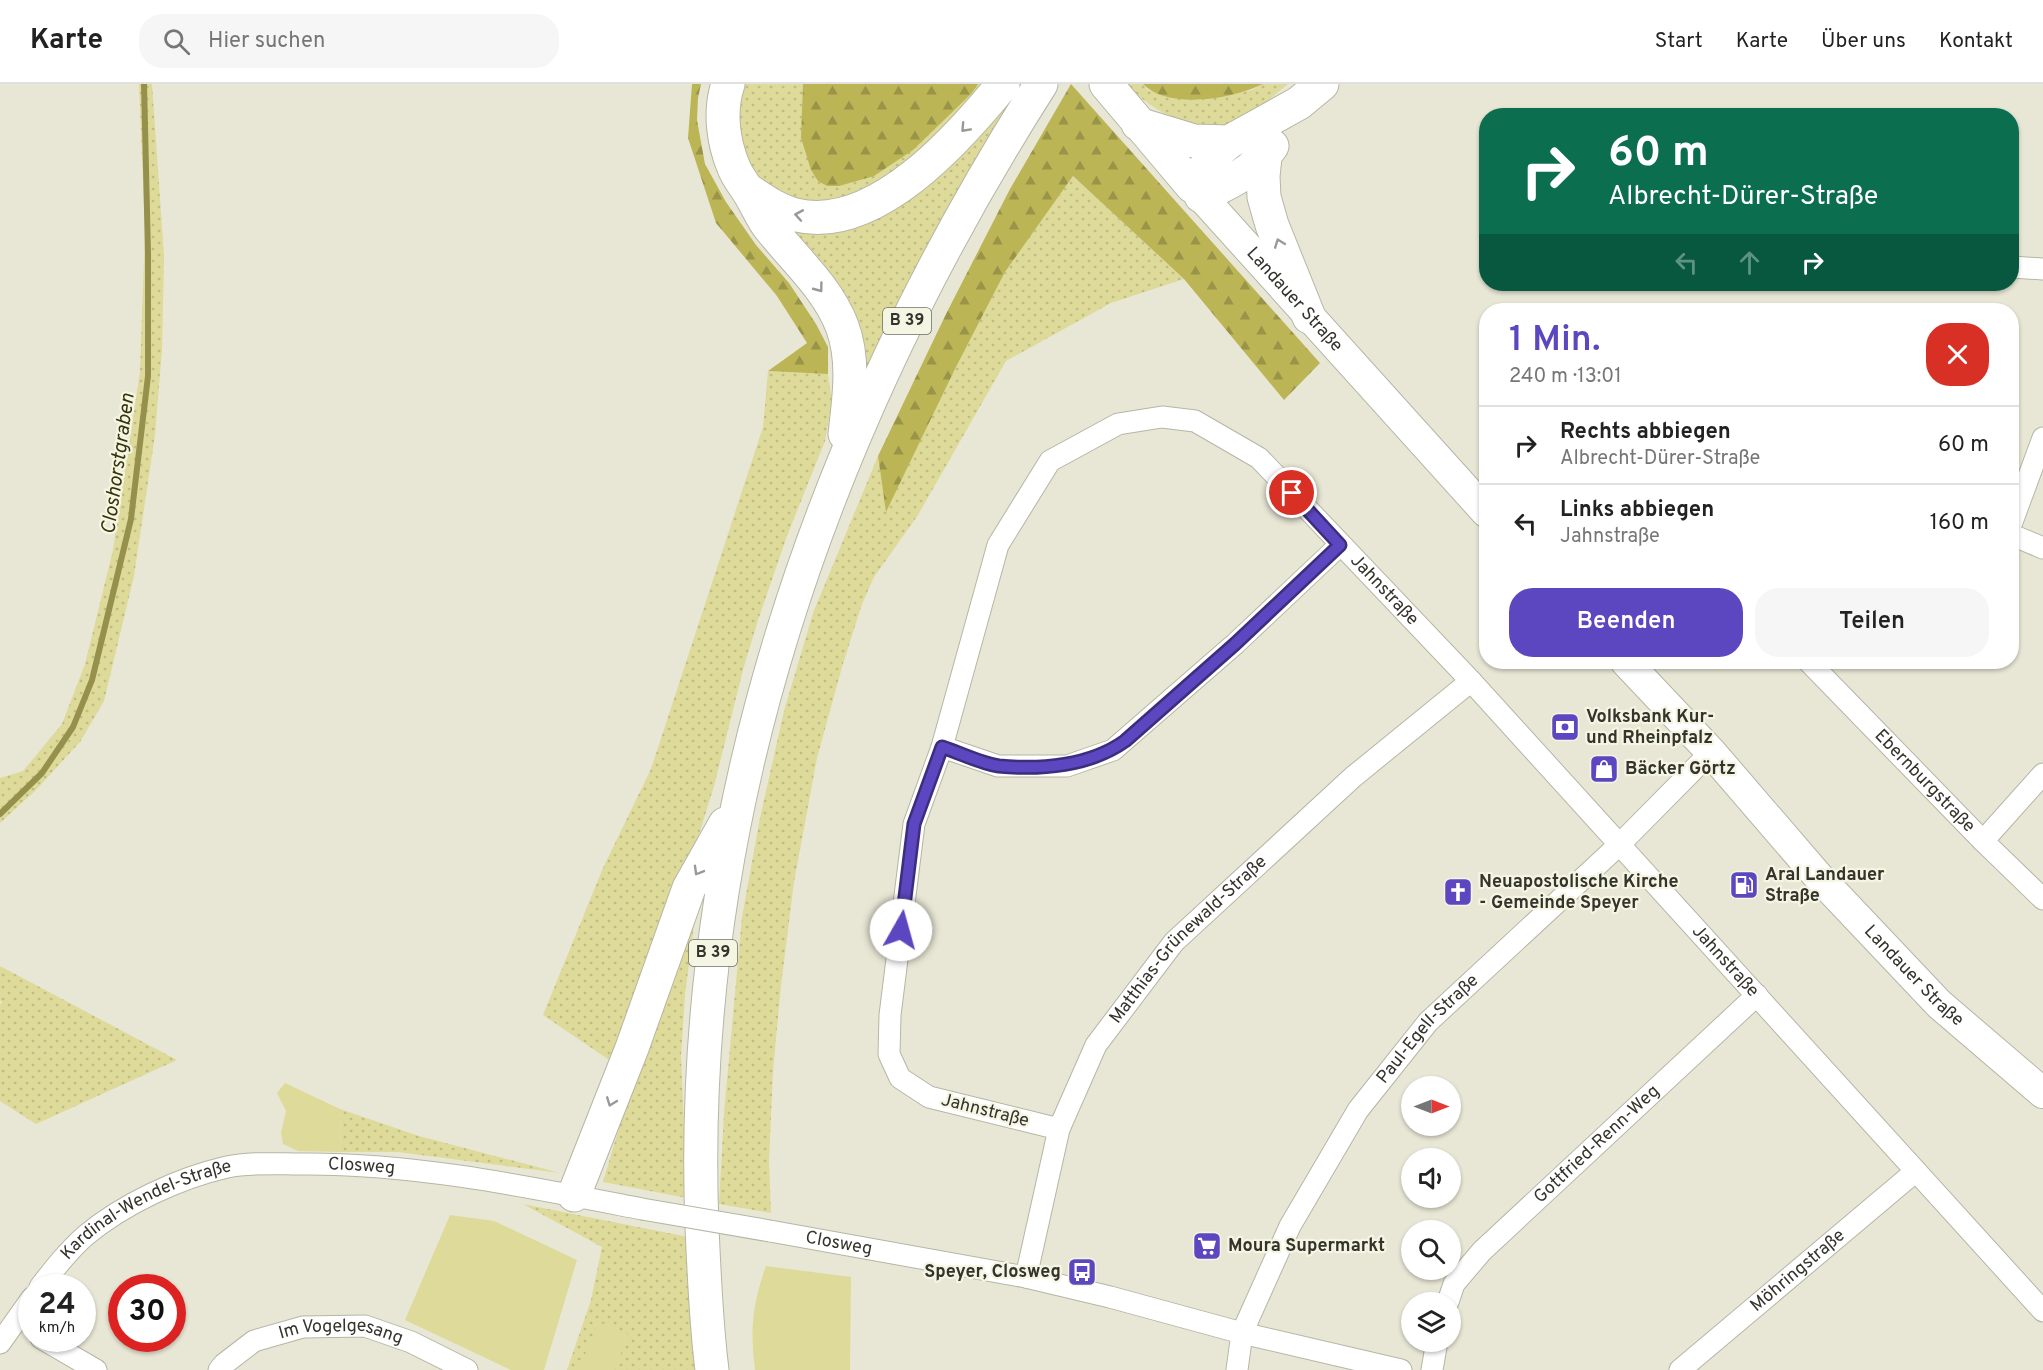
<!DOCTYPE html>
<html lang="de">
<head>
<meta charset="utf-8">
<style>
  :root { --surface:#fff; --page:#f6f6f6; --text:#222; --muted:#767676; --line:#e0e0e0; --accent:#5c47c0 }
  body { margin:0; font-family:Overpass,sans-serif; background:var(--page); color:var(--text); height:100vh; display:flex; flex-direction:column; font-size:22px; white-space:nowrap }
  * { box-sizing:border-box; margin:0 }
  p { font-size:20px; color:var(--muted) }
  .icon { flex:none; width:33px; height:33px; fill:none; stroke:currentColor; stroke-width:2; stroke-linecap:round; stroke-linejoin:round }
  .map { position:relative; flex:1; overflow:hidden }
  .panel { position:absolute; left:1479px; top:219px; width:540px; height:366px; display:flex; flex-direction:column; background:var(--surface); border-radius:24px; box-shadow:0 2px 4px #0004 }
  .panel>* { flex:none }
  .banner { position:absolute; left:1479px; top:24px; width:540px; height:183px; border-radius:24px; box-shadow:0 2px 4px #0004; background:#0b6e4f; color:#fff; overflow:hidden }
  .needle { width:39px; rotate:90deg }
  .tools { position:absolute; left:1401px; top:992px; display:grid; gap:12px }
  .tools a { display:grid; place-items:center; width:60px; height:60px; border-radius:50%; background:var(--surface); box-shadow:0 2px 4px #0004; font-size:30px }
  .speed { position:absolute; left:18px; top:1190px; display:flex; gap:12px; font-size:30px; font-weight:700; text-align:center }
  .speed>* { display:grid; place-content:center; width:78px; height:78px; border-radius:50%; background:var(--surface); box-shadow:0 2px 4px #0004; line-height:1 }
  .speed small { font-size:15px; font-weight:400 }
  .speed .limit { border:9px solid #d22; background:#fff; color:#111 }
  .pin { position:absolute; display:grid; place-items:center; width:51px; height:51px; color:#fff; margin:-26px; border:3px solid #fff; border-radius:50%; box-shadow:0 2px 6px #0007 }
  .me { position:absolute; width:66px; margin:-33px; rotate:7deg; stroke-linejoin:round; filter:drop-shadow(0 0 4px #0008) }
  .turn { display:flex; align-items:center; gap:21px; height:126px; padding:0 30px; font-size:27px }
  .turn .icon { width:78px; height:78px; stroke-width:2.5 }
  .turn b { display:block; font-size:42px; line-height:51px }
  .lanes { display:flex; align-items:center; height:57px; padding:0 30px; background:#0003; justify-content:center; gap:30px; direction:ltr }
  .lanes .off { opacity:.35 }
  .round { display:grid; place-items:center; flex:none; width:63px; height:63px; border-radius:24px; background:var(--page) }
  .headline { display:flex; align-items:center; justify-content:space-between; height:102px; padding:0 30px }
  h1 { font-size:36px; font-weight:600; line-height:45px; color:var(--accent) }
  .cta { display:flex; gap:12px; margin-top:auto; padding:12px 30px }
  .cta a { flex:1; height:69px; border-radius:24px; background:var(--accent); color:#fff; font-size:24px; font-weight:600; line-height:69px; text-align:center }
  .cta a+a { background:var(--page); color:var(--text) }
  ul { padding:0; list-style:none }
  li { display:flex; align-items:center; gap:18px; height:78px; padding:0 30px; border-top:2px solid var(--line) }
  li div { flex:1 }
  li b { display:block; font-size:22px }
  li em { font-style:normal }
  header { display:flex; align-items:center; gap:36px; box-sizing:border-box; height:84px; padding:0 30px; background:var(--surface); border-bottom:2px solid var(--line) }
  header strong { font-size:28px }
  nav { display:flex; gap:33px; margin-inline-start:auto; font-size:21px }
  .search { width:420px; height:54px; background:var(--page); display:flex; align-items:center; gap:15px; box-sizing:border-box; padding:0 21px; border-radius:24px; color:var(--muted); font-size:22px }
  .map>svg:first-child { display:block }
  .grass { fill:url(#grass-dots) }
  .forest { fill:url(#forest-firs) }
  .park { fill:#deda99 }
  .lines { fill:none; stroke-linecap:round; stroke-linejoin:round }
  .stream { stroke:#95914c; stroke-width:6 }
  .street-casing { stroke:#b6b6a5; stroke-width:23 }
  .secondary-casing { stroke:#b6b6a5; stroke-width:32 }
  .primary-casing { stroke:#b6b6a5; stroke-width:35 }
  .street { stroke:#fff; stroke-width:21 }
  .secondary { stroke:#fff; stroke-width:30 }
  .primary { stroke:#fff; stroke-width:33 }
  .street-bridge-casing { stroke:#b6b6a5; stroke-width:23; stroke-linecap:butt }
  .street-bridge { stroke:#fff; stroke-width:21 }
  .oneway { stroke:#9a9996 }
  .route-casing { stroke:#3c2e7d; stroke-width:15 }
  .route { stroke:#5c47c0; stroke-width:10 }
  .labels { text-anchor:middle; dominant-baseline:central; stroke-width:4.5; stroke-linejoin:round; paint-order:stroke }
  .shield { fill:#f5f5e3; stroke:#6e6d63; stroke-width:1.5 }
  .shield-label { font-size:16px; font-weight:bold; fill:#34332c }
  .street-label { font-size:18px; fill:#34332c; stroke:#f5f5e3 }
  .poi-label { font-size:18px; font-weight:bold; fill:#34332c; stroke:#f5f5e3; text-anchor:start }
  .water-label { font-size:20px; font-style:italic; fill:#363309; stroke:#f5f5e3 }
</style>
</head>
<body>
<header>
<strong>Karte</strong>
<div class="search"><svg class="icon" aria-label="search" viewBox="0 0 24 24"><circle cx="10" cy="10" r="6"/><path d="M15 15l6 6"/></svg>Hier suchen</div>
<nav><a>Start</a><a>Karte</a><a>Über uns</a><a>Kontakt</a></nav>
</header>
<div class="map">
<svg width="2043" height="1286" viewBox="0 0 2043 1286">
  <defs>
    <pattern id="grass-dots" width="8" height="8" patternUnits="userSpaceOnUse" patternTransform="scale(1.5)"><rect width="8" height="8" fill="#deda99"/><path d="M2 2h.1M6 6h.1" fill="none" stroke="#bfbc84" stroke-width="1.8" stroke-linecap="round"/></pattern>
    <pattern id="forest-firs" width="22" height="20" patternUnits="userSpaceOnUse" patternTransform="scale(1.5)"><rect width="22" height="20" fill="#bbb556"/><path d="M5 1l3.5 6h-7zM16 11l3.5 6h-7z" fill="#999447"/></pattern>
  </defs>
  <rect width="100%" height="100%" fill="#e8e7d5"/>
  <path class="grass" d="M139,0H152L164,172L162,265L155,351L134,492L104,617L80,658L35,707L0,739V694L23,687L62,640L85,580L113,466L140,288L145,146Z
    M744,0H991L876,107L806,123L760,97L750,80L740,47L739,29Z
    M1015,0H1024L860,309L782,137L820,142Z
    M1125,0H1143L1148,6L1200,15L1252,6L1263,0H1288C1272,13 1254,30 1234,38C1193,53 1154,27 1125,0Z
    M1073,92L1184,195L1111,219L1006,277L918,431L874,493L862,520L842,583L817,674L794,798L781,901L773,987L769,1077L771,1129L719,1120L724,1029L742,833L760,734L784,627L813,529L878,372L886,427L955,285L1005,188Z
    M768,287L828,290L832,317L825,357L787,452L758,536L743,586L714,702L700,747L615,980L543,931L603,784L651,685L763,343Z
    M698,810L685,911L681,972L687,1114L603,1098L650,939Z
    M0,882L177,976L36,1040L0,1017V921L2,918L0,916Z
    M340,1025L419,1052L560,1089L398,1068H341Z
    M523,1120L688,1153L700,1286H567L591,1216L602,1163Z"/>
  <path class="forest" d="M692,0H701L698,14L697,36L705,80L726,118L756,161L789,199L816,240L828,263V290L768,287L807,259L777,212L716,139L688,54Z
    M803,0H978L971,10L913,66L874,92L839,102H827L818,97L811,86L801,54Z
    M1071,0L1320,279L1284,316L1184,195L1073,92L1005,188L955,285L886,428L878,372L947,228L1010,105Z
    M1143,0H1263C1233,15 1168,26 1143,0Z"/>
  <path class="park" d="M285,999L340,1025L341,1068L298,1067L283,1060L281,1049L286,1027L277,1009Z
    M450,1131L494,1137L577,1176L544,1286H511L405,1236Z
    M766,1182L851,1193L850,1286H755C750,1245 752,1221 766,1182Z
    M599,1238L629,1251L614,1286H578Z"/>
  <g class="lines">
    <path class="stream" d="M0,730L42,689L73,643L92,596L131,435L148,292V169L144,0"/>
    <g class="street-casing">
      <g id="street">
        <path d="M2012,183L2043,185"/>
        <path d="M2012,438L2043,354"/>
        <path d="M2012,451L2043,464"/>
        <path id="s1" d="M1809,578L1983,757L2043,815"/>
        <path d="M942,663L998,682H1067L1113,666L1235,560L1340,461"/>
        <path d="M1983,757L2043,690"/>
        <path id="s2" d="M1059,1045L929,1013L900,994L889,970L890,931L914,740L942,663L998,461L1050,377L1118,340L1162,333L1195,337L1259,374L1471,597L2043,1227"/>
        <path id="s3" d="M770,1147L1026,1193L1110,1213L1242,1249L1401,1286"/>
        <path id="s4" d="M1026,1193L1059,1045L1096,961L1174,858L1353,693L1471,597"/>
        <path id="s5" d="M40,1203C54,1185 68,1167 85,1152C123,1120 179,1094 227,1083C250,1078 277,1080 300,1080C415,1079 529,1103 642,1125"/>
        <path id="s6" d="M1448,1218L1454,1200L1482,1167L1757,911"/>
        <path d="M41,1254L96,1286"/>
        <path d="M0,1259L32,1214"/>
        <path id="s7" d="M219,1286L224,1280L254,1257L303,1243L365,1242L411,1258L467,1286"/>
        <path id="s8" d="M1237,1286L1242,1249L1290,1142L1358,1026L1428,938L1620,760L1711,668"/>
        <path d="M1432,1286L1437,1257"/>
        <path id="s9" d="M1680,1286L1916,1087"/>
      </g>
    </g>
    <g class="secondary-casing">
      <g id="secondary">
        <path id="s10" d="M1192,102L1486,428"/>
        <path id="s11" d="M1626,578L1711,668L1816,790L1939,920L2043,1009"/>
      </g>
    </g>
    <g class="primary-casing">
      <path id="primary" d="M728,0C719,27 723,58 734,84C738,94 746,103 751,112C757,122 762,134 769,143C794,175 827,203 842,242C855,276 849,315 845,350
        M1106,0L1192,102L1214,71L1229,58L1299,19L1322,0
        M1138,40L1194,57L1229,58
        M1265,73L1263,92L1264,113L1272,141L1309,233
        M748,106C763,116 778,127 796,131C875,150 959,54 1003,0
        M1201,112C1228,100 1255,87 1272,62
        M574,1111L632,964L689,804L725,740
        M712,1286C706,1239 704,1191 702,1143C686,732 822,344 1041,0"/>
    </g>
    <use href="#street" class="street"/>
    <use href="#secondary" class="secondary"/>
    <use href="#primary" class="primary"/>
    <g class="street-bridge-casing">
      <path id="street-bridge" d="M642,1125L770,1147"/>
    </g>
    <use href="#street-bridge" class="street-bridge"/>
  </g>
  <defs><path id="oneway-chevron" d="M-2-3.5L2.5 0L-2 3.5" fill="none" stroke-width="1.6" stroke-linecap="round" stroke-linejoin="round" transform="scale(1.5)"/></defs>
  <g class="oneway">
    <use href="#oneway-chevron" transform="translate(965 44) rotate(133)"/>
    <use href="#oneway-chevron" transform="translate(799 131) rotate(-170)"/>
    <use href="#oneway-chevron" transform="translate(1279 159) rotate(-111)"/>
    <use href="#oneway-chevron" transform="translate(819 204) rotate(53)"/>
    <use href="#oneway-chevron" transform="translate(698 787) rotate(120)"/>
    <use href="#oneway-chevron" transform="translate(611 1018) rotate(111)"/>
  </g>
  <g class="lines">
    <g class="route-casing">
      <path id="route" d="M901,846L914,740L942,663C958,668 982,680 999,682C1041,686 1090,682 1125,657L1235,560L1340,461L1292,409"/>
    </g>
    <use href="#route" class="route"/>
  </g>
  <defs>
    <g id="bank-square" transform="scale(1.5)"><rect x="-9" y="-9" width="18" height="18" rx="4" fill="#5c47c0" stroke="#f5f5e3"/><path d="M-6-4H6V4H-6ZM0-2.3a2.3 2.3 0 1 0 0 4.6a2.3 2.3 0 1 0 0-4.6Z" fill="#fff"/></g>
    <g id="shop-square" transform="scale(1.5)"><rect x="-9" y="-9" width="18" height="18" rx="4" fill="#5c47c0" stroke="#f5f5e3"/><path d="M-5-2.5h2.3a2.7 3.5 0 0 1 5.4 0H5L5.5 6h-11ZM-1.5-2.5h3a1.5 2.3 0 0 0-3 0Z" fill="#fff"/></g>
    <g id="fuel-square" transform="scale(1.5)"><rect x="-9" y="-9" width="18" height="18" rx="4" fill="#5c47c0" stroke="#f5f5e3"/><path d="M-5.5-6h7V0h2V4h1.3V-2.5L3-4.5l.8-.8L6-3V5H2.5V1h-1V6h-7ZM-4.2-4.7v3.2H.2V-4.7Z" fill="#fff"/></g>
    <g id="church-square" transform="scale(1.5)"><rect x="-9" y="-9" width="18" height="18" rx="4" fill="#5c47c0" stroke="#f5f5e3"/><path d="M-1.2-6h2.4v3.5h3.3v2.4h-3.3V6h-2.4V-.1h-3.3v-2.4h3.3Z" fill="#fff"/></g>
    <g id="supermarket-square" transform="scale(1.5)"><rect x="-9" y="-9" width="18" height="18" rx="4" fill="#5c47c0" stroke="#f5f5e3"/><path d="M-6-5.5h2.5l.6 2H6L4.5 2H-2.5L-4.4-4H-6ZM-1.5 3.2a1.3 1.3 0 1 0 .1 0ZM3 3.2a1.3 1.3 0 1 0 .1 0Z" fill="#fff"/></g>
    <g id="bus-square" transform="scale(1.5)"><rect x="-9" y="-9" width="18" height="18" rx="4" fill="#5c47c0" stroke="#f5f5e3"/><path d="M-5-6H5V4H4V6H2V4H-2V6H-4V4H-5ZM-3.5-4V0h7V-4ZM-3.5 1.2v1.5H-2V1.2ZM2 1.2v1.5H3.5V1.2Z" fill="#fff"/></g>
  </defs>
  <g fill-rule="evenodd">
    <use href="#bank-square" x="1565" y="643"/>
    <use href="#shop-square" x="1604" y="685"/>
    <use href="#fuel-square" x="1744" y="801"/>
    <use href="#church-square" x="1458" y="808"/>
    <use href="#supermarket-square" x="1207" y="1162"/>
    <use href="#bus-square" x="1082" y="1188"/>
  </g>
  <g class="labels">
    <g class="shield">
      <rect x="883" y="224" width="48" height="26" rx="4.5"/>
      <rect x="689" y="856" width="48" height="26" rx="4.5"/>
    </g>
    <g class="shield-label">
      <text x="907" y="237">B 39</text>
      <text x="713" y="869">B 39</text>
    </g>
    <g class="street-label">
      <text stroke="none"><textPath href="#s10" startOffset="153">Landauer Straße</textPath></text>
      <text stroke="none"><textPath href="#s2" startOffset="1228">Jahnstraße</textPath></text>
      <text stroke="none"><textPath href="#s1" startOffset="166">Ebernburgstraße</textPath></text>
      <text stroke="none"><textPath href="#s4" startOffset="384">Matthias-Grünewald-Straße</textPath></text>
      <text stroke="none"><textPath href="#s2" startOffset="1732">Jahnstraße</textPath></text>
      <text stroke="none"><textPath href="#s11" startOffset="426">Landauer Straße</textPath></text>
      <text stroke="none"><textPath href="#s8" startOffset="396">Paul-Egell-Straße</textPath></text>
      <text transform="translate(985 1027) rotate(14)">Jahnstraße</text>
      <text stroke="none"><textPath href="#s6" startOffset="219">Gottfried-Renn-Weg</textPath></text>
      <text stroke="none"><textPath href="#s5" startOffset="362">Closweg</textPath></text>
      <text stroke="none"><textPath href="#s5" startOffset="135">Kardinal-Wendel-Straße</textPath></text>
      <text stroke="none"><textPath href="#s3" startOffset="70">Closweg</textPath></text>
      <text stroke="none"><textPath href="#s9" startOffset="154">Möhringstraße</textPath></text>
      <text stroke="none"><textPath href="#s7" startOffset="135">Im Vogelgesang</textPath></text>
    </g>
    <g class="poi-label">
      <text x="1586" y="633">Volksbank Kur-<tspan x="1586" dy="21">und Rheinpfalz</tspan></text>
      <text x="1625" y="685">Bäcker Görtz</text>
      <text x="1765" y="791">Aral Landauer<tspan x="1765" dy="21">Straße</tspan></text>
      <text x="1479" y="798">Neuapostolische Kirche<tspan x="1479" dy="21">- Gemeinde Speyer</tspan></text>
      <text x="1228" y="1162">Moura Supermarkt</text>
      <text x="1061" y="1188" text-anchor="end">Speyer, Closweg</text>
    </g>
    <g class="water-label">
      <text transform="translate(119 380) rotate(-82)">Closhorstgraben</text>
    </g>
  </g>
</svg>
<div class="tools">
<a><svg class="needle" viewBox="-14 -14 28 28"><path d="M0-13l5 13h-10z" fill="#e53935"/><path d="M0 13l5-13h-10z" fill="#767676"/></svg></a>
<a><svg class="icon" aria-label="sound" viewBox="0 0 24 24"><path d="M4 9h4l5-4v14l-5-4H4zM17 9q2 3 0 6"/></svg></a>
<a><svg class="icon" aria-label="search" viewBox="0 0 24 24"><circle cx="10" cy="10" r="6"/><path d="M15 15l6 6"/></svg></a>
<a><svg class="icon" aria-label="layers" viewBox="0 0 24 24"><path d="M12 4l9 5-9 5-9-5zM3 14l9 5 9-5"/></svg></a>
</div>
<div class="speed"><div>24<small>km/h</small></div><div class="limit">30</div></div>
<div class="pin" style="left:1292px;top:409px;background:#d93025"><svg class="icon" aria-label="arrive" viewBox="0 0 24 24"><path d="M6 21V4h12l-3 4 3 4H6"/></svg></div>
<svg class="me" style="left:901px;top:846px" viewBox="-20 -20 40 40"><circle r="19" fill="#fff"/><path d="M0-13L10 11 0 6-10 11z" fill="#5c47c0"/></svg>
<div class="banner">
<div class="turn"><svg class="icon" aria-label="right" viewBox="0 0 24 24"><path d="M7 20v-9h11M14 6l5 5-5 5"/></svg><div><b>60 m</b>Albrecht-Dürer-Straße</div></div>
<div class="lanes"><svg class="icon off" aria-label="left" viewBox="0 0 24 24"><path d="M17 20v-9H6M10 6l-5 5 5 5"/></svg><svg class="icon off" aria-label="ahead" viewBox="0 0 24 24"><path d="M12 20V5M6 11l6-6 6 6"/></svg><svg class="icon" aria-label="right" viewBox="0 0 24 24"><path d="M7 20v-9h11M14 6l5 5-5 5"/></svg></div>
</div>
<section class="panel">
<div class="headline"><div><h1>1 Min.</h1><p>240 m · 13:01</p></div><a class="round" style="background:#d93025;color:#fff"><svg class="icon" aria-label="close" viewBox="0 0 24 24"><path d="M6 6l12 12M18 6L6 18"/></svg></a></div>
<ul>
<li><svg class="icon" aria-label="right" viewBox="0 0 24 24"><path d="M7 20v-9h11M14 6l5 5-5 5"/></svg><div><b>Rechts abbiegen</b><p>Albrecht-Dürer-Straße</p></div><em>60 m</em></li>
<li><svg class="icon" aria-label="left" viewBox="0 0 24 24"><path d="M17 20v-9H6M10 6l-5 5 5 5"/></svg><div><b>Links abbiegen</b><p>Jahnstraße</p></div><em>160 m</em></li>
</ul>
<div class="cta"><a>Beenden</a><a>Teilen</a></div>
</section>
</div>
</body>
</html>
